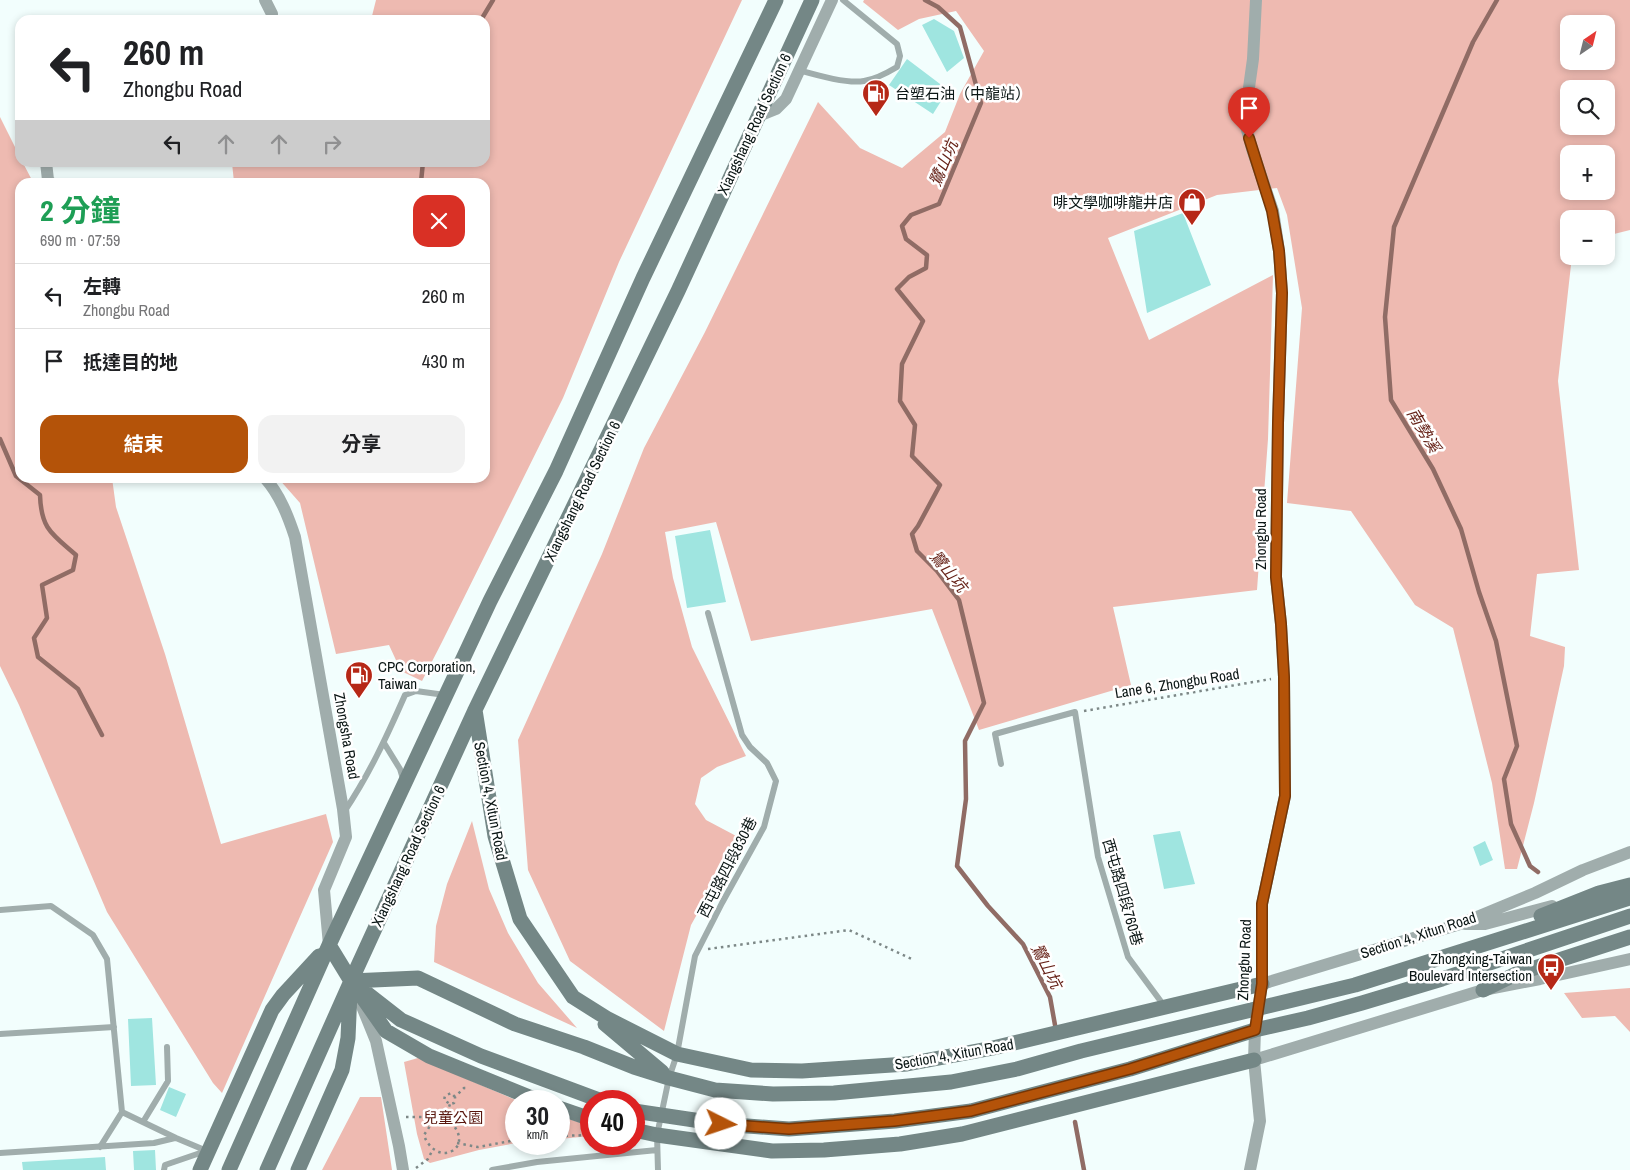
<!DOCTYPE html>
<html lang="zh-TW">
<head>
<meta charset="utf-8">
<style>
  :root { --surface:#fff; --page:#f2f2f2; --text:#202124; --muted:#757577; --line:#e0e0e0; --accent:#b45309 }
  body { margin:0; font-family:"Archivo Narrow","Noto Sans TC",sans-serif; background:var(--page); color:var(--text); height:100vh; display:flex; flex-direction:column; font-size:19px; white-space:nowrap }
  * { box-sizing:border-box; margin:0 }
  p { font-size:16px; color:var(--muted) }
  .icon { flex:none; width:28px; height:28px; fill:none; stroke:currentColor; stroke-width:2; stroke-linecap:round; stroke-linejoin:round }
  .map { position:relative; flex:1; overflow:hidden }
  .drawer { position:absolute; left:15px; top:178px; width:475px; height:305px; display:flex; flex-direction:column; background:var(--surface); border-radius:15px; box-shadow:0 2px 8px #0003 }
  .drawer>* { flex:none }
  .hud { position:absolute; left:15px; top:15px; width:475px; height:152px; border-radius:15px; box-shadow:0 2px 8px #0003; background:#fff; color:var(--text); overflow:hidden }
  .needle { width:32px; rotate:35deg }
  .buttons { position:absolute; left:1560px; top:15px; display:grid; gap:10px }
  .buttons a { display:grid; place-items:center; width:55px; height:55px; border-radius:10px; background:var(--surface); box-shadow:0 2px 8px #0003; font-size:25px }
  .speed { position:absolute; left:505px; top:1090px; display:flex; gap:10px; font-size:25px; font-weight:700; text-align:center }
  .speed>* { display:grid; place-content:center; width:65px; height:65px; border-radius:50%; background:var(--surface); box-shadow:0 2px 8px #0003; line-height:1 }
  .speed small { font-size:12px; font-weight:400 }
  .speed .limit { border:8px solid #d22; background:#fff; color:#111 }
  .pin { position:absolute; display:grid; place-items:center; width:42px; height:42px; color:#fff; margin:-51px -21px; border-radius:50% 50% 50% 0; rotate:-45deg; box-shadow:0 0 5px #0007 }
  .pin .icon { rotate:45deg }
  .me { position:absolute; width:55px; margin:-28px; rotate:94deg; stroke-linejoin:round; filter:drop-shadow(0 0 4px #0008) }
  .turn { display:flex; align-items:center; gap:18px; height:105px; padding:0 25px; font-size:22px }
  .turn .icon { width:65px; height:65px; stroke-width:2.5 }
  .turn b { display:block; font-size:35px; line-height:42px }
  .lanes { display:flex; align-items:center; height:48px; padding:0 25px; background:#0003; justify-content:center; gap:25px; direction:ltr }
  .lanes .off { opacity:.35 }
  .round { display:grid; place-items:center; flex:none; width:52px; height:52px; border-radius:15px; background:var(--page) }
  .overview { display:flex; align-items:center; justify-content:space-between; height:85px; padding:0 25px }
  h1 { font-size:30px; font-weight:700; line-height:38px; color:#1e9e55 }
  .button { display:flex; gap:10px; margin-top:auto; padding:10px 25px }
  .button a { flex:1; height:58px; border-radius:15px; background:var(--accent); color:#fff; font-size:20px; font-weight:700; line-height:58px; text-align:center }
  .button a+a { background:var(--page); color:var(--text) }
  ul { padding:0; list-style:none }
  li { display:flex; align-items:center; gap:15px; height:65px; padding:0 25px; border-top:1px solid var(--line) }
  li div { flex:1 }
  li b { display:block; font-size:19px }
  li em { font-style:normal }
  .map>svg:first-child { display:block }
  .green { fill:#eebab1; fill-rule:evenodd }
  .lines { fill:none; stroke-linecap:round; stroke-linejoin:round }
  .stream { stroke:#906c65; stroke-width:4.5 }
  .building { fill:#9fe5e0 }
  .path { stroke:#7d8887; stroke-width:2.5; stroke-dasharray:2.5 4; stroke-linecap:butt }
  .lane { stroke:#a0adac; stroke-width:6 }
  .street { stroke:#a0adac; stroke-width:12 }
  .secondary { stroke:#748786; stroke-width:15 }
  .route-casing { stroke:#753606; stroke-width:12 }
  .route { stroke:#b45309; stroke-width:9 }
  .labels { text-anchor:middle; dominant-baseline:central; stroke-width:5; stroke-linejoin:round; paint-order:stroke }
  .poi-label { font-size:15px; fill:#0b1615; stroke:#fff; text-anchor:start }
  .street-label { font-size:15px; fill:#0b1615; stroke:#fff }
  .park-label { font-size:15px; fill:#59160d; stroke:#fff }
  .water-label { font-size:16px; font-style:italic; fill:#662218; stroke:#fff }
</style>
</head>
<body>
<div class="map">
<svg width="1630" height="1170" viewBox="0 0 1630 1170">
  <rect width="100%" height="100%" fill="#f2fefd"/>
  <path class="green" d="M376,0H742L619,262L563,398L442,642L422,681L401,671L389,645L336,654L300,503L278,478H485V182H234L232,163L485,162V20H371Z
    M864,0H1630V230L1606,236V219H1569V256H1572L1558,381L1579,570L1537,574L1530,636L1565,647L1564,666L1534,803L1517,869H1505L1492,783L1453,628L1415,605L1351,511L1287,503L1302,308L1287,215L1277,188L1217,195L1108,238L1149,340L1273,275L1268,439L1257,590L1113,607L1131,685L979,730L932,609L751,641L716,522L665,532L673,578L692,647L746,756L717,767L701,778L695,804L706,820L740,838L691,925L664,1031L570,961L528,870L518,740L602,554L644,448L705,332L818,102L860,148L902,168L945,132L960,94L984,51L956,11L919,19L898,30L863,2ZM1569,24H1606V61H1569ZM1569,89H1606V126H1569ZM1569,154H1606V191H1569Z
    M0,117L20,157V162L23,163L33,182H20V478H112L116,507L165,654L221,844L326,814L333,842L222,1093L213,1083L107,912L19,705L0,666Z
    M472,821L489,889L508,933L538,983L577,1028L434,962L436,926L447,884Z
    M1630,988V1032L1615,1016L1582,1018L1564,993Z
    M418,1058L518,1101H516V1143L479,1150L430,1163L424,1159L417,1134L404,1062Z
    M360,1097H381L392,1170H322Z
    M559,1116L591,1126V1136L559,1139Z"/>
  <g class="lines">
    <path class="stream" d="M925,0L938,7L960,27L981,103L939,204L911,215L902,226L906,239L927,255L926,268L909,277L897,289L923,321L902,364L900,401L915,425L912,456L940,485L918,526L912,534L917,551L937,571L959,600L984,703L965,741L966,799L957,866L988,906L1023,944L1050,997L1055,1025
      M1497,0L1473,42L1394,227L1385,317L1391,400L1433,469L1461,529L1479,592L1496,641L1517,746L1504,779L1511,824L1530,866L1538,872
      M481,20L493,0
      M421,182L423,162
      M0,439L16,476L40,495C41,529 52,534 76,555L73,570L42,585L47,618L34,638L38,657L78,689L102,735
      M1075,1122L1084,1170"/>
  </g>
  <path class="building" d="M934,19L954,31L964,58L947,72L922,25Z
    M907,59L948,90L933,114L889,85Z
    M1183,213L1211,285L1147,313L1134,231Z
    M710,530L726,602L687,608L675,536Z
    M1180,831L1195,884L1164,889L1153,835Z
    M1485,841L1493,860L1480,866L1473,847Z
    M152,1018L156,1085L131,1086L128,1019Z
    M169,1087L186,1094L176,1117L160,1110Z
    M155,1150L156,1170H134L133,1151Z
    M105,1157L106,1170H23L22,1162Z"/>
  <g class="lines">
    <path class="path" d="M1084,711L1271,679
      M708,949L849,930L914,960
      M455,1097L451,1093L445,1096L444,1100L450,1104L454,1103L455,1100V1097L464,1088H469
      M406,1117H425L430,1125
      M445,1119C457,1124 466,1143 452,1151C440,1158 427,1146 424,1135L432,1123Z
      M445,1119L450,1104
      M559,1136L591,1135
      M457,1143L478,1147L516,1140
      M416,1168L428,1159L433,1149"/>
    <path class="lane" d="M798,70C816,75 847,84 864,81C876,79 887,73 897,67L900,56L897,44L843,0
      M384,743L400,769L403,779
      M1001,764L995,734L1075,712L1098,857L1128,957L1165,1007
      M344,812C369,775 387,736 405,695L416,691L445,695
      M0,910L51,906L93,935L107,959L122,1112L176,1138L207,1151
      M0,1034L114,1027
      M143,1122L168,1081L167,1047
      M100,1147L122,1112
      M0,1153L154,1143L175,1138
      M164,1170L165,1165L206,1151
      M492,1170L537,1162L657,1150
      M658,1170L657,1135L669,1078L677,1054L695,956L722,903L764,827L776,781L767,763L750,747L742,735L708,613"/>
    <path class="street" d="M265,0L272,14L271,20
      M758,116L776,109L786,99L832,0
      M46,162L48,180L50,182
      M265,478C280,495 288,516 295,537L343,809L346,837L324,890L329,945
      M1465,924H1485L1552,906
      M1262,984L1460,924L1535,893L1583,870L1630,852
      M359,999L376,1041L399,1146L403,1170
      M1254,1060L1483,990L1540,979L1630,959
      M1250,1170L1260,1121L1254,1060L1255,1030L1262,984V904L1285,796L1284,677L1281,624L1276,577L1278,423L1282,293L1279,251L1273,211L1252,149L1246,126V109L1253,59L1256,0"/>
    <path class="secondary" d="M475,710L495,836L520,919L573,997L608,1019L677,1054L751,1070L802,1071L907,1064L993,1048L1262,984
      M1541,916L1599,893L1630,885
      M329,945L351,981L386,1031L429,1056L539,1101
      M351,981L418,978L515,1024L584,1047L634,1067L669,1078L715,1090L773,1094L834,1093L951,1082L1017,1069L1081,1051L1355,985L1630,898
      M351,981L401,1020L481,1056L602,1101
      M1483,990L1516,974L1630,937
      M605,1024L662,1072
      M559,1108L591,1119
      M634,1111L721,1124L789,1129L895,1121L971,1111L1130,1069L1255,1030L1308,1018L1362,1003L1442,979L1630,916
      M634,1130L657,1135L772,1151L824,1150L900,1144L962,1134L1254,1060
      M200,1170L272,1010L283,995L319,956
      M229,1170L329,945L490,601L556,471L643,278L776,0
      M267,1170L351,981L475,710L678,291L812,0
      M298,1170L342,1070L348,1038L350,992"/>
  </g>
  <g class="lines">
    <g class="route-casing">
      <path id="route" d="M721,1124L789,1129L894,1121L971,1111L1130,1069L1255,1030L1262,984V904L1285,796L1284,677L1281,624L1276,577L1278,423L1282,293L1279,251L1272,211L1249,138"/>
    </g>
    <use href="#route" class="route"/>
  </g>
  <defs>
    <g id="fuel-pin" transform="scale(1.4375)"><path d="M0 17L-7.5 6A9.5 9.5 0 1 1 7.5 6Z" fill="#b62817" stroke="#fff"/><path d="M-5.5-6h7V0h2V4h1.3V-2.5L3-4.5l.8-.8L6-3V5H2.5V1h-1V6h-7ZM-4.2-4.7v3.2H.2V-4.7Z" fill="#fff"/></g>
    <g id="shop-pin" transform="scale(1.4375)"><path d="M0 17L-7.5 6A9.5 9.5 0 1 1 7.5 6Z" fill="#b62817" stroke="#fff"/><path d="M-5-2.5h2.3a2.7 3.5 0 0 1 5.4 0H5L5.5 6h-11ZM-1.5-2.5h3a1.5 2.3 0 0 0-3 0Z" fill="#fff"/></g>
    <g id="bus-pin" transform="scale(1.4375)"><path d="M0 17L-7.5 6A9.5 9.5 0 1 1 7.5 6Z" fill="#b62817" stroke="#fff"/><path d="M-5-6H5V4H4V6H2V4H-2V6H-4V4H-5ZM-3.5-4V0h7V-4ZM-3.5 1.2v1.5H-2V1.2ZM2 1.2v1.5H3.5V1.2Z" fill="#fff"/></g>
  </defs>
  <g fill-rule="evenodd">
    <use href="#fuel-pin" x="876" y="93"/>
    <use href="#shop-pin" x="1192" y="202"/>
    <use href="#fuel-pin" x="359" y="675"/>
    <use href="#bus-pin" x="1551" y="967"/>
  </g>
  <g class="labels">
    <g class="poi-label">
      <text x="895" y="93">台塑石油（中龍站）</text>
      <text x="1173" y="202" text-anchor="end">啡文學咖啡龍井店</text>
      <text x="378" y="666">CPC Corporation,<tspan x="378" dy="17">Taiwan</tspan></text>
      <text x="1532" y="958" text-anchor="end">Zhongxing-Taiwan<tspan x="1532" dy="17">Boulevard Intersection</tspan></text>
    </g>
    <g class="street-label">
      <text transform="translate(754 124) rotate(-65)">Xiangshang Road Section 6</text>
      <text transform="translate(582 491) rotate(-64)">Xiangshang Road Section 6</text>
      <text transform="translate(1260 529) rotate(-90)">Zhongbu Road</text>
      <text transform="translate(1177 683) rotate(-9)">Lane 6, Zhongbu Road</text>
      <text transform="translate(347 736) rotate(80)">Zhongsha Road</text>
      <text transform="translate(491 801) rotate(79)">Section 4, Xitun Road</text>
      <text transform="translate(408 856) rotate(-65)">Xiangshang Road Section 6</text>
      <text transform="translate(727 867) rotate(-63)">西屯路四段830巷</text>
      <text transform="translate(1123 892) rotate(74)">西屯路四段760巷</text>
      <text transform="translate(1418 935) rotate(-18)">Section 4, Xitun Road</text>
      <text transform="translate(1244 960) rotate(-88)">Zhongbu Road</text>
      <text transform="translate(954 1054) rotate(-10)">Section 4, Xitun Road</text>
    </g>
    <g class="park-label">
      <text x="453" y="1117">兒童公園</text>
    </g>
    <g class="water-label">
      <text transform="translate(943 163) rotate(-67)">鷺山坑</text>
      <text transform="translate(1424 430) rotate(59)">南勢溪</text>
      <text transform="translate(949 571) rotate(50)">鷺山坑</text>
      <text transform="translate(1047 966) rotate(63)">鷺山坑</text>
    </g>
  </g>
</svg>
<div class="buttons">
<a><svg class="needle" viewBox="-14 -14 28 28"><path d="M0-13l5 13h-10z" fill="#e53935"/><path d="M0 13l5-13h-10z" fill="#757577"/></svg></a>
<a><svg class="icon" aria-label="search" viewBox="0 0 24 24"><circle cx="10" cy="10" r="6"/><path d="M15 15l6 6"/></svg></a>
<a>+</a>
<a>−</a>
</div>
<div class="speed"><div>30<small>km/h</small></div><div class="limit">40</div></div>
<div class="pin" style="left:1249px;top:138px;background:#d93025"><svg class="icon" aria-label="arrive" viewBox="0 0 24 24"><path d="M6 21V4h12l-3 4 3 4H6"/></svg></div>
<svg class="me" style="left:721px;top:1124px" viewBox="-20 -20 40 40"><circle r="19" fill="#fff"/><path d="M0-13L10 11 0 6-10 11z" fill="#b45309"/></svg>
<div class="hud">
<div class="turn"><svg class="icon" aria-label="left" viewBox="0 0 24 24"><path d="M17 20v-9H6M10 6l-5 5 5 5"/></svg><div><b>260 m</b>Zhongbu Road</div></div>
<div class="lanes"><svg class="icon" aria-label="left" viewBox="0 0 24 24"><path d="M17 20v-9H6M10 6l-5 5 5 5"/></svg><svg class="icon off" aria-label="ahead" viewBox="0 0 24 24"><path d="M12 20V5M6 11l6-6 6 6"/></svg><svg class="icon off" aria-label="ahead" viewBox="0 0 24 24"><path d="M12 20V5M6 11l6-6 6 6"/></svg><svg class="icon off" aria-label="right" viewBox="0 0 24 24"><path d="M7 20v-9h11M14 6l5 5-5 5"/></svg></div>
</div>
<section class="drawer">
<div class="overview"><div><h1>2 分鐘</h1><p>690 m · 07:59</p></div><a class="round" style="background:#d93025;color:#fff"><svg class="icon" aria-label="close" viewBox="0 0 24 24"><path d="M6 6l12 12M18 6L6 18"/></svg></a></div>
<ul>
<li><svg class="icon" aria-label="left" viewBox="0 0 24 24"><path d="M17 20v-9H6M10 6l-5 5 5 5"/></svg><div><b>左轉</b><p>Zhongbu Road</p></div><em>260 m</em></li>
<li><svg class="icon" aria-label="arrive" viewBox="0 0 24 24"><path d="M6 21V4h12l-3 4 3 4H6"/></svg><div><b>抵達目的地</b></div><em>430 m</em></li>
</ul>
<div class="button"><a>結束</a><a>分享</a></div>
</section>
</div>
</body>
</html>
